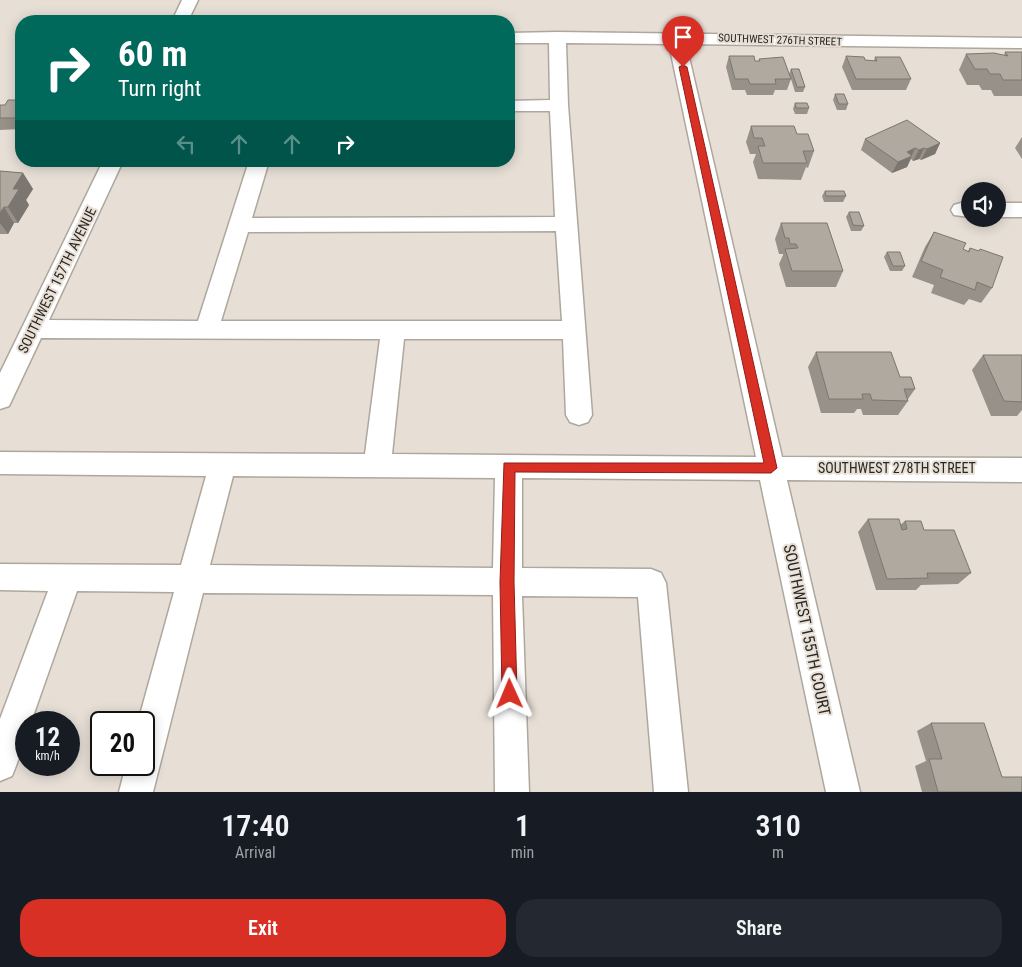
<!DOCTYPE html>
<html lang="en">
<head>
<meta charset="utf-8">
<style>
  :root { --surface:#171b24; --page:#242831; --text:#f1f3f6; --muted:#9ea1a6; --accent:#d93025 }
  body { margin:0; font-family:"Roboto Condensed",sans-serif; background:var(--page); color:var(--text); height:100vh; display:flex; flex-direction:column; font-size:19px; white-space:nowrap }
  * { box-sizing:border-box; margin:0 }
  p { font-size:16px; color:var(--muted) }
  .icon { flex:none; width:28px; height:28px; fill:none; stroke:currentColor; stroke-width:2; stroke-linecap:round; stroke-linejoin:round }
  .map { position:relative; height:792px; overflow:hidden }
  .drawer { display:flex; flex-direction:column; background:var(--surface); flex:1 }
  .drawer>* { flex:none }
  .guide { position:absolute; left:15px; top:15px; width:500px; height:152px; border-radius:20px; box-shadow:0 2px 12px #0003; background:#00695c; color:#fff; overflow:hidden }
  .tools { position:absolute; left:961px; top:182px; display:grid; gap:10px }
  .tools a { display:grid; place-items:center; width:45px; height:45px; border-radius:50%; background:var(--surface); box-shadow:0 2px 12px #0003; font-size:25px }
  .speed { position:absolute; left:15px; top:711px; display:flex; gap:10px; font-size:25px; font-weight:700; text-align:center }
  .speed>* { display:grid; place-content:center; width:65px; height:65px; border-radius:50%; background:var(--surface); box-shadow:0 2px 12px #0003; line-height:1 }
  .speed small { font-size:12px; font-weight:400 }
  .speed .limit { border:2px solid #111; border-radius:8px; background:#fff; color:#111 }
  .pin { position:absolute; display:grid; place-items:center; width:42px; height:42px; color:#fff; margin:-51px -21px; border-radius:50% 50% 50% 0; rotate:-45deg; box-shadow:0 0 5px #0007 }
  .pin .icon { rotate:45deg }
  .me { position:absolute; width:55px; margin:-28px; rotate:359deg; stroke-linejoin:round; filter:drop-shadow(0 0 4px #0008) }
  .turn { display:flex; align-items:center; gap:18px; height:105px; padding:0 20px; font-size:22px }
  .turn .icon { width:65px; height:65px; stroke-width:2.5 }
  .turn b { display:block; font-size:35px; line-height:42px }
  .lanes { display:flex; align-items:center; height:48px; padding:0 20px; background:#0003; justify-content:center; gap:25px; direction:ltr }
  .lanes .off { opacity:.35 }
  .eta { display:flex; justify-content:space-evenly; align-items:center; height:85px; text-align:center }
  .eta b { font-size:30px; font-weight:600; line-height:35px }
  .button { display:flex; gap:10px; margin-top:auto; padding:10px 20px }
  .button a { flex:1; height:58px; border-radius:20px; background:var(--accent); color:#fff; font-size:20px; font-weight:600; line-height:58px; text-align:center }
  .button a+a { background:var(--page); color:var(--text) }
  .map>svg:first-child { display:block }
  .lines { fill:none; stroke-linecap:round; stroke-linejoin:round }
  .minor-casing { stroke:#aea79e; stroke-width:3 }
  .minor { fill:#fff; fill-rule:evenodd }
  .wall { fill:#97918a }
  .shaded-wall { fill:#7b7670 }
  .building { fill:#b0a9a0; stroke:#7b7670 }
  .route { fill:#d93025; stroke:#8d1f18 }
  .labels { text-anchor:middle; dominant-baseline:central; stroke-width:4; stroke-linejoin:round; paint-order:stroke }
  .far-street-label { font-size:11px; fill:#292723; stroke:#e7dfd6 }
  .street-label { font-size:14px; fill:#292723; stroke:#e7dfd6 }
  .near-street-label { font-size:16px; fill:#292723; stroke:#e7dfd6 }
</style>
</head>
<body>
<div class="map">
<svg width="1022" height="792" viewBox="0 0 1022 792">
  <rect width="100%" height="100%" fill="#e7dfd6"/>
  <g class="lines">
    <g class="minor-casing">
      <path id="minor" d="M182,0H198L188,21H172Z
        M557,32L1022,38V48L686,44L782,457L1022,458V482L787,480L860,792H826L760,480L522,478V568L651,569L661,573L666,583L688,792H654L638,597L522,596L529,792H495L493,595L203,593L153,792H119L126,765H144V722H138L174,592L77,591L31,722H26C26,742 19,758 12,776L0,781V719L48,591L0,590V564L181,565L206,476L0,474V452L365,454L380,339L41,338L9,406L0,409V373L103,161H123L49,320L198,321L249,161H269L252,218L555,217L550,111H509V101L550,100L549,43H509V33ZM566,43L669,44L756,457L392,454L404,339H563L566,415L570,422L579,425L588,422L592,415L568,105ZM556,231L562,321H221L248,232ZM233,476L495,478L493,568L210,565Z
        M961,203H970V217L954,215L951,210L954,205Z
        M998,203H1022V217H998Z"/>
    </g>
    <use href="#minor" class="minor"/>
  </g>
  <path class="wall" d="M1005,52H1022V96H994L991,90H982L979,85H967L959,70L966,54L1004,55Z
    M729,56L755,61H759V59L789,74L791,69L805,87L803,92H795L791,79L787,90H775L773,95H747L745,90H732L726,67Z
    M846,56L865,60L874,61L875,57L911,79L906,90H852L842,67Z
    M835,94L848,104L846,110H837L833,100Z
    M21,100V129L0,130V105H5Z
    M795,103L809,108L807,114H795L793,109Z
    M751,126L797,134L814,151L808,168L806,167L801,180L758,179L753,162L756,154H750L746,142Z
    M1022,137V159L1015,148Z
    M865,139L940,143L935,154L921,160L919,159L913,161L911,159L907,167L892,173L861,150Z
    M0,171L23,173L33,189L26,200L29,205L18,223H14L8,234H0Z
    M825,191L846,196L843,202H824L822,196Z
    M849,212L864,226L861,231H851L846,217Z
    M781,223L843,271L836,287H786L779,264L783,255V254H779L775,239Z
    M934,232L963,249L968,251L970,248L992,288L981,303L969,299L964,305L931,293L934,285L912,277L925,247Z
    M887,252L905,266L902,271H890L884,257Z
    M816,352L900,377L915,389L908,399V401L898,415H863L861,409H857L854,413H821L808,367Z
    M983,355H1022V410L1017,416H991L972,370Z
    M868,519L900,525L905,521L924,530L971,573L958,584L921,585L916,590H876L858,532Z
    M931,723L1002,777L1022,792H922L915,766L926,761L917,731Z"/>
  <path class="shaded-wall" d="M940,143L935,154L921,160L927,149Z
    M915,148L907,167L892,173L898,162L907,152Z
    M924,148L919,159L913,161L919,150Z
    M23,173L33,189L26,200L29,205L18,223L8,207L13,189Z
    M4,207L14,223L8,234L0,223V213Z"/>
  <path class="building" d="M1005,52H1022V80H1003L1000,74H990L987,69H975L966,54L994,53L1008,56Z
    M729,56H754L755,61H760L759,59L783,57L791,79H775L776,84H750L748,79H735Z
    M846,56L864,57L865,60L877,61L875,57H900L911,79H856Z
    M791,69H799L805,87H797Z
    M835,94H844L848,104H839Z
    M8,100H21V118H0V105H5Z
    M795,103H807L809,108H796Z
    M907,120L940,143L927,149L924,148L919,150L915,148L907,152L912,156L898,162L865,139Z
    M751,126H794L797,134H808L814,151H803L807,163H763L758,146H765L762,138H754Z
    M0,171L23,173L13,189H19L8,207H4L0,213Z
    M825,191H844L846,196H826Z
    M849,212H859L864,226L853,225Z
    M781,223H827L843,271H792L785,249L798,248L796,244H790L789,238H785Z
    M934,232L966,243L963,249L969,252L970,248L979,251L980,249L1003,257L992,288L977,282L975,290L940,277L943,270L921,261Z
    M887,252H900L905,266H893Z
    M816,352H891L900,377H911L915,389H904L908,401L872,400L870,394H862L863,399H829Z
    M983,355H1022V402L1004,401Z
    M868,519H899L902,530L907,529L905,521H921L924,530H954L971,573H927L928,578L887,579Z
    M931,723H984L1002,777H1022V792H938L929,759H942Z"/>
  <path class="route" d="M683,65L687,67L777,468L771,473L515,472L514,582L517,694L515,699L510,702L505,699L502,694L500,582L504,463H764L679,67Z"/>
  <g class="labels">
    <g class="far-street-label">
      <text transform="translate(780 40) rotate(2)">SOUTHWEST 276TH STREET</text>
    </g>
    <g class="street-label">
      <text transform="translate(57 280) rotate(-64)">SOUTHWEST 157TH AVENUE</text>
      <text x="897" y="468">SOUTHWEST 278TH STREET</text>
    </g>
    <g class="near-street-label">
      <text transform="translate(807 630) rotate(78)">SOUTHWEST 155TH COURT</text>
    </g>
  </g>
</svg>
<div class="tools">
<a><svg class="icon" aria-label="sound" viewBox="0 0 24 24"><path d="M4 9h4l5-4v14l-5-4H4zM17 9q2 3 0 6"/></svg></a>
</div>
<div class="speed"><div>12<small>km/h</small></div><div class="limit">20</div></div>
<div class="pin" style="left:683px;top:67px;background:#d93025"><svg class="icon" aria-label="arrive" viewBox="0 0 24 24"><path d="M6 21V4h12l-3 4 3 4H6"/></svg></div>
<svg class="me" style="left:510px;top:694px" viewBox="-20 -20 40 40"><path d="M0-17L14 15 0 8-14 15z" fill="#d93025" stroke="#fff" stroke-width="4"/></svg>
<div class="guide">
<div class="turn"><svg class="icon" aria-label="right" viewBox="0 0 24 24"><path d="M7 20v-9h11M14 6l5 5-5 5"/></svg><div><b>60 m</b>Turn right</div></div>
<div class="lanes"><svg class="icon off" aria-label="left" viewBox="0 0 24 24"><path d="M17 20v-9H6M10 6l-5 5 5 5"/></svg><svg class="icon off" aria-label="ahead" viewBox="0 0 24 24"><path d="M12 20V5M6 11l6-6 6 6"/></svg><svg class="icon off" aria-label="ahead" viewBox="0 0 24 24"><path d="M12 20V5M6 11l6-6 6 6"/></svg><svg class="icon" aria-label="right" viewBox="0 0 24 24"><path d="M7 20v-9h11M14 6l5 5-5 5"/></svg></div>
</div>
</div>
<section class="drawer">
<div class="eta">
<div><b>17:40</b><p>Arrival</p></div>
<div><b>1</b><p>min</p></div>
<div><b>310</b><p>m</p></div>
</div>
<div class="button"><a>Exit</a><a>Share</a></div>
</section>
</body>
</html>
